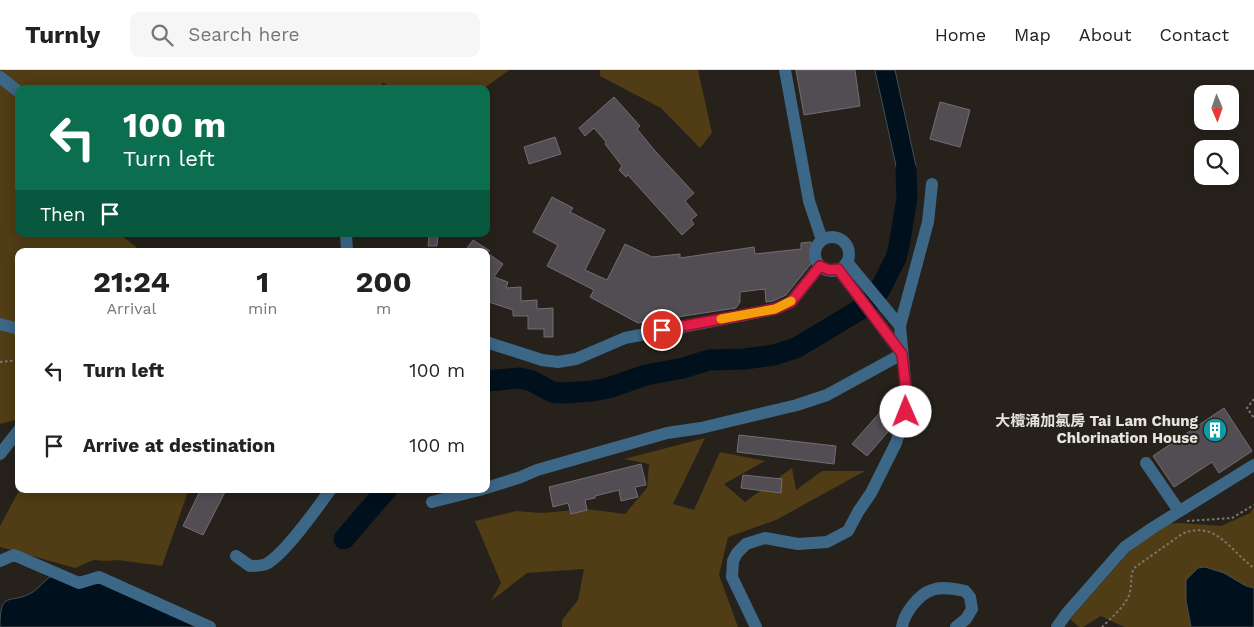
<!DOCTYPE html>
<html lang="en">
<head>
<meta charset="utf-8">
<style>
  :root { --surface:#fff; --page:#f6f6f6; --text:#222; --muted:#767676; --line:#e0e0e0 }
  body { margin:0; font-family:"Work Sans","Noto Sans TC",sans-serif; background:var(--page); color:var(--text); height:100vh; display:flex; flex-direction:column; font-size:19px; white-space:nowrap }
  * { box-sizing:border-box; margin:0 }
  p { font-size:16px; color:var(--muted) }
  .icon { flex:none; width:28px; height:28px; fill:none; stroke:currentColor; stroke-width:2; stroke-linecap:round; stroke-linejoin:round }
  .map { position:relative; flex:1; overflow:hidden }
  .details { position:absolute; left:15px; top:178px; width:475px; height:245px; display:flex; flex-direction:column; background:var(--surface); border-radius:10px; box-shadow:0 2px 12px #0003 }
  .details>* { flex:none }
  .banner { position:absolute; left:15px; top:15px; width:475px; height:152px; border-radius:10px; box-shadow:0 2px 12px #0003; background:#0b6e4f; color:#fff; overflow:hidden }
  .needle { width:32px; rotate:178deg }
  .fabs { position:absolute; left:1194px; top:15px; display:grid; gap:10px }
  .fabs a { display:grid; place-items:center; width:45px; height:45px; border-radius:10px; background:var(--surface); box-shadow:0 2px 12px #0003; font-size:25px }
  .pin { position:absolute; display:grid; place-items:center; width:42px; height:42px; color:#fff; margin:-21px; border:2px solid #fff; border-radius:50%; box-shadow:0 1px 5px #0007 }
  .me { position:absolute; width:55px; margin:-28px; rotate:359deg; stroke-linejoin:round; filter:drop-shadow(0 0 4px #0008) }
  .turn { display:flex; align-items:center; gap:18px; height:105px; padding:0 25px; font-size:22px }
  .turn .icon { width:65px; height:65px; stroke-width:2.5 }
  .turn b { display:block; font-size:35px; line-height:42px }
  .then { display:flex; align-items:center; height:48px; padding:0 25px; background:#0003; gap:10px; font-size:19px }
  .eta { display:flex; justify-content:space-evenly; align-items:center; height:85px; text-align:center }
  .eta b { font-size:30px; font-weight:700; line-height:35px }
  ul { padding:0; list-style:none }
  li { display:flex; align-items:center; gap:15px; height:75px; padding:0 25px }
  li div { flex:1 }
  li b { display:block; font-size:19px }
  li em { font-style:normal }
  header { display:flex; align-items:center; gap:30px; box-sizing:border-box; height:70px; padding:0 25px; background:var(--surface); border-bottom:1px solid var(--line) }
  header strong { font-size:24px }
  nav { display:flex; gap:28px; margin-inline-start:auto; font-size:18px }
  .search { width:350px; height:45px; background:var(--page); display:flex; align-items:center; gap:12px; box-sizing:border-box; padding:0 18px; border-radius:10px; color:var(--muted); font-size:19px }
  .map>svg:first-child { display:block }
  .green { fill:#503c15 }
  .water { fill:#00101c; stroke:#454f56 }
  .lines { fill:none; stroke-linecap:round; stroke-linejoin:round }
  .river { stroke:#00101c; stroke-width:21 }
  .building { fill:#524c53; stroke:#736d74 }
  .path { stroke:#7b7772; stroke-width:2; stroke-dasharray:2.5 2.5; stroke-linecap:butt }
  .minor { stroke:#3c6787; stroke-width:12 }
  .route-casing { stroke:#92132f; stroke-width:12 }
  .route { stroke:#e11d48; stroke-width:9 }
  .slow { stroke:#f59e0b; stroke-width:9 }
  .labels { text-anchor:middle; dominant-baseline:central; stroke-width:4; stroke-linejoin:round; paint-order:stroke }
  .poi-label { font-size:15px; font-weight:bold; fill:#e6e3df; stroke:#26221b; text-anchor:end }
</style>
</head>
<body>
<header>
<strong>Turnly</strong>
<div class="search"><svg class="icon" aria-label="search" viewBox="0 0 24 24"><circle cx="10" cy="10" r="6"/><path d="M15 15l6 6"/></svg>Search here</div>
<nav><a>Home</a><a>Map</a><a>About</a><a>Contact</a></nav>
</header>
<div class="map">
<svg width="1254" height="557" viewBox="0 0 1254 557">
  <rect width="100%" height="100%" fill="#26221b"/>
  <path class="green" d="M0,0H509L483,19H394L382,12V19H19V164H120L141,181H19V349L0,354Z
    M600,0H698L712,63L700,78L661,38L600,6Z
    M705,368L673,434L694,440L720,382L765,391L724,414L745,432L792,398L796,420L822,401H865L776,450L728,467L719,505L738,557H562V550L578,530L584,499L527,503L491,531L501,513L475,451L516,441L542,443L586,439L625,444L647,418L649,394L624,389Z
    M20,419H189L162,496L118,490L106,491L94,490L75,498L0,477V456Z
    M1254,437V518L1246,516L1235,510L1186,530L1191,557H1124L1101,546L1083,557H1079L1070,549L1130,481L1166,454L1181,453L1221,456L1250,443Z"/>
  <path class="water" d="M875,0H895L916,96C915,108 913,118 907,128L900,114Z
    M1205,497L1224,503L1246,516L1254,518V557H1191L1186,530V510L1198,498Z
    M51,506L99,512L201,557H0C0,518 10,536 33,522C39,518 44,511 51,506Z"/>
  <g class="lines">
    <path class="river" d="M486,311L520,308L532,311L552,322L563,323L592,321L608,318L646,305L683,298L709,290L744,289L774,285L796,278L866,236L879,221L896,188L899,176L907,128L906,100
      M344,469L387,419"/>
  </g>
  <path class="building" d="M796,0H855L860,36L804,45Z
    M614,27L640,56L637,59L655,81L694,123L685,131L697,145L691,150L694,154L682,165L628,105L626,107L619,100L622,96L605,74L606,72L594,58L585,66L579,58Z
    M940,32L970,40L960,77L930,69Z
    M555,67L561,84L529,94L524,77Z
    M552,127L573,138L570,142L605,160L585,200L607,210L625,174L652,187L680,184V188L754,177L755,184L801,179V173L811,172L814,190L786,225L773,231L766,232L765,219L740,222V232L736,238L638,253L590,227L594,220L547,196L558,175L533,162Z
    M429,164H438L437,176H428Z
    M473,170L490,181H465Z
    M486,182L503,194L494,207L508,212L506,218L521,217V231L537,230V239L553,238V267H544V259H528V246H513V240L486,231Z
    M1224,338L1252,381L1219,403L1212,392L1174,417L1153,386Z
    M882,340L895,350L893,356L867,386L852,374Z
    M739,365L836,376L834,394L737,382Z
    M641,394L646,415L635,417L638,427L621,431L619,420L595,426V428L585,430L587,440L571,444L568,433L553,437L549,417Z
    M743,405L782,409L781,423L741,418Z
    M201,419H218L225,422L203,465L183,456Z"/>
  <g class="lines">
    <path class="path" d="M0,292L19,290
      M1254,329L1247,338L1254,348
      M1187,451L1232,448L1254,435
      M1102,557C1111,548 1127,535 1130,522C1132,513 1130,506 1134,498L1182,464C1216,449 1231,482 1254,498"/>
    <path class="minor" d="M785,0L809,131L822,170
      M0,7L19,22
      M346,164L347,181
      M815 184a17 17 0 1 1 34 0a17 17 0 1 1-34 0Z
      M847,192L900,256
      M0,254L19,259
      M486,272L542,290L558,292L576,289L625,268L775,239L791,232L820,196
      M0,384L19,360
      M1146,393L1179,441
      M486,418L521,407L537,400L667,363L701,358L797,335L827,325L902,284L838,199
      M432,432L483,419
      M236,486L250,496C255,496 262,496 266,494C284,485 318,437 331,419
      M0,491L14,485L79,513L99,507L210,557
      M756,557L732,507L733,491L737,483L746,474L765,468L798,474L827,472L848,461L858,442L871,423L896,373L906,342V320L900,256L928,152L932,114
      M902,557C904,543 919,524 932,520C942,516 955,519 965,521L970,527L972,539L966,549L956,557
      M1057,557L1067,543L1125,477L1154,457L1254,395"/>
  </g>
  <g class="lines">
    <g class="route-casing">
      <path id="route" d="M662,260L775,239L791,232L820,196L829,200L838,199L902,284L906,320V342"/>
    </g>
    <use href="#route" class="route"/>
    <path class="slow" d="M721,249L775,239L791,231"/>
  </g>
  <defs>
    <g id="building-disc" transform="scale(1.25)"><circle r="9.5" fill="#0f9aa8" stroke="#26221b"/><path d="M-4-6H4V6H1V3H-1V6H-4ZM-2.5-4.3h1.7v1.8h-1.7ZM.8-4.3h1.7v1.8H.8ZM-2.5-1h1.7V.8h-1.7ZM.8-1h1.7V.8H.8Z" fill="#fff"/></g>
  </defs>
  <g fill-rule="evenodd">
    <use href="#building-disc" x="1215" y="360"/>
  </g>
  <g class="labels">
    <g class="poi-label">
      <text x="1198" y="351">大欖涌加氯房 Tai Lam Chung<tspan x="1198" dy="17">Chlorination House</tspan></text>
    </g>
  </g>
</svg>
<div class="fabs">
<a><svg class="needle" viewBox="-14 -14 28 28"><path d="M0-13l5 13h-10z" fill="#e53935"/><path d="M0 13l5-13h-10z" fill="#767676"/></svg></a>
<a><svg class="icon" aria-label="search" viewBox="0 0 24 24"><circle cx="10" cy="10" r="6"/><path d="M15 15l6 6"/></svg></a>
</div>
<div class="pin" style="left:662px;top:260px;background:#d93025"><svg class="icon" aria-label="arrive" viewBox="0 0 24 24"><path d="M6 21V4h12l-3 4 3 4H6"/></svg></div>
<svg class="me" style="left:906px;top:342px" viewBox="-20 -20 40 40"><circle r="19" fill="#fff"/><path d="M0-13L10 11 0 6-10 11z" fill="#e11d48"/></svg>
<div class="banner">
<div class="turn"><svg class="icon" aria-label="left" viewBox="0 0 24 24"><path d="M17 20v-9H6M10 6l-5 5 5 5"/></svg><div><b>100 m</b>Turn left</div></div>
<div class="then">Then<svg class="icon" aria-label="arrive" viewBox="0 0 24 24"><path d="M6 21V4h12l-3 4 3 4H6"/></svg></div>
</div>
<section class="details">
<div class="eta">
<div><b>21:24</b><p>Arrival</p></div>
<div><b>1</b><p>min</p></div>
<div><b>200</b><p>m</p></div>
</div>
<ul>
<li><svg class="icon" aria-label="left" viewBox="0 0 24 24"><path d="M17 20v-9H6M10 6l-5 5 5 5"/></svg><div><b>Turn left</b></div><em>100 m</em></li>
<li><svg class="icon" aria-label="arrive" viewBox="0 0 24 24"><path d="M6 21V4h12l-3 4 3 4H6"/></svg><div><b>Arrive at destination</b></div><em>100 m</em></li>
</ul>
</section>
</div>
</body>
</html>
